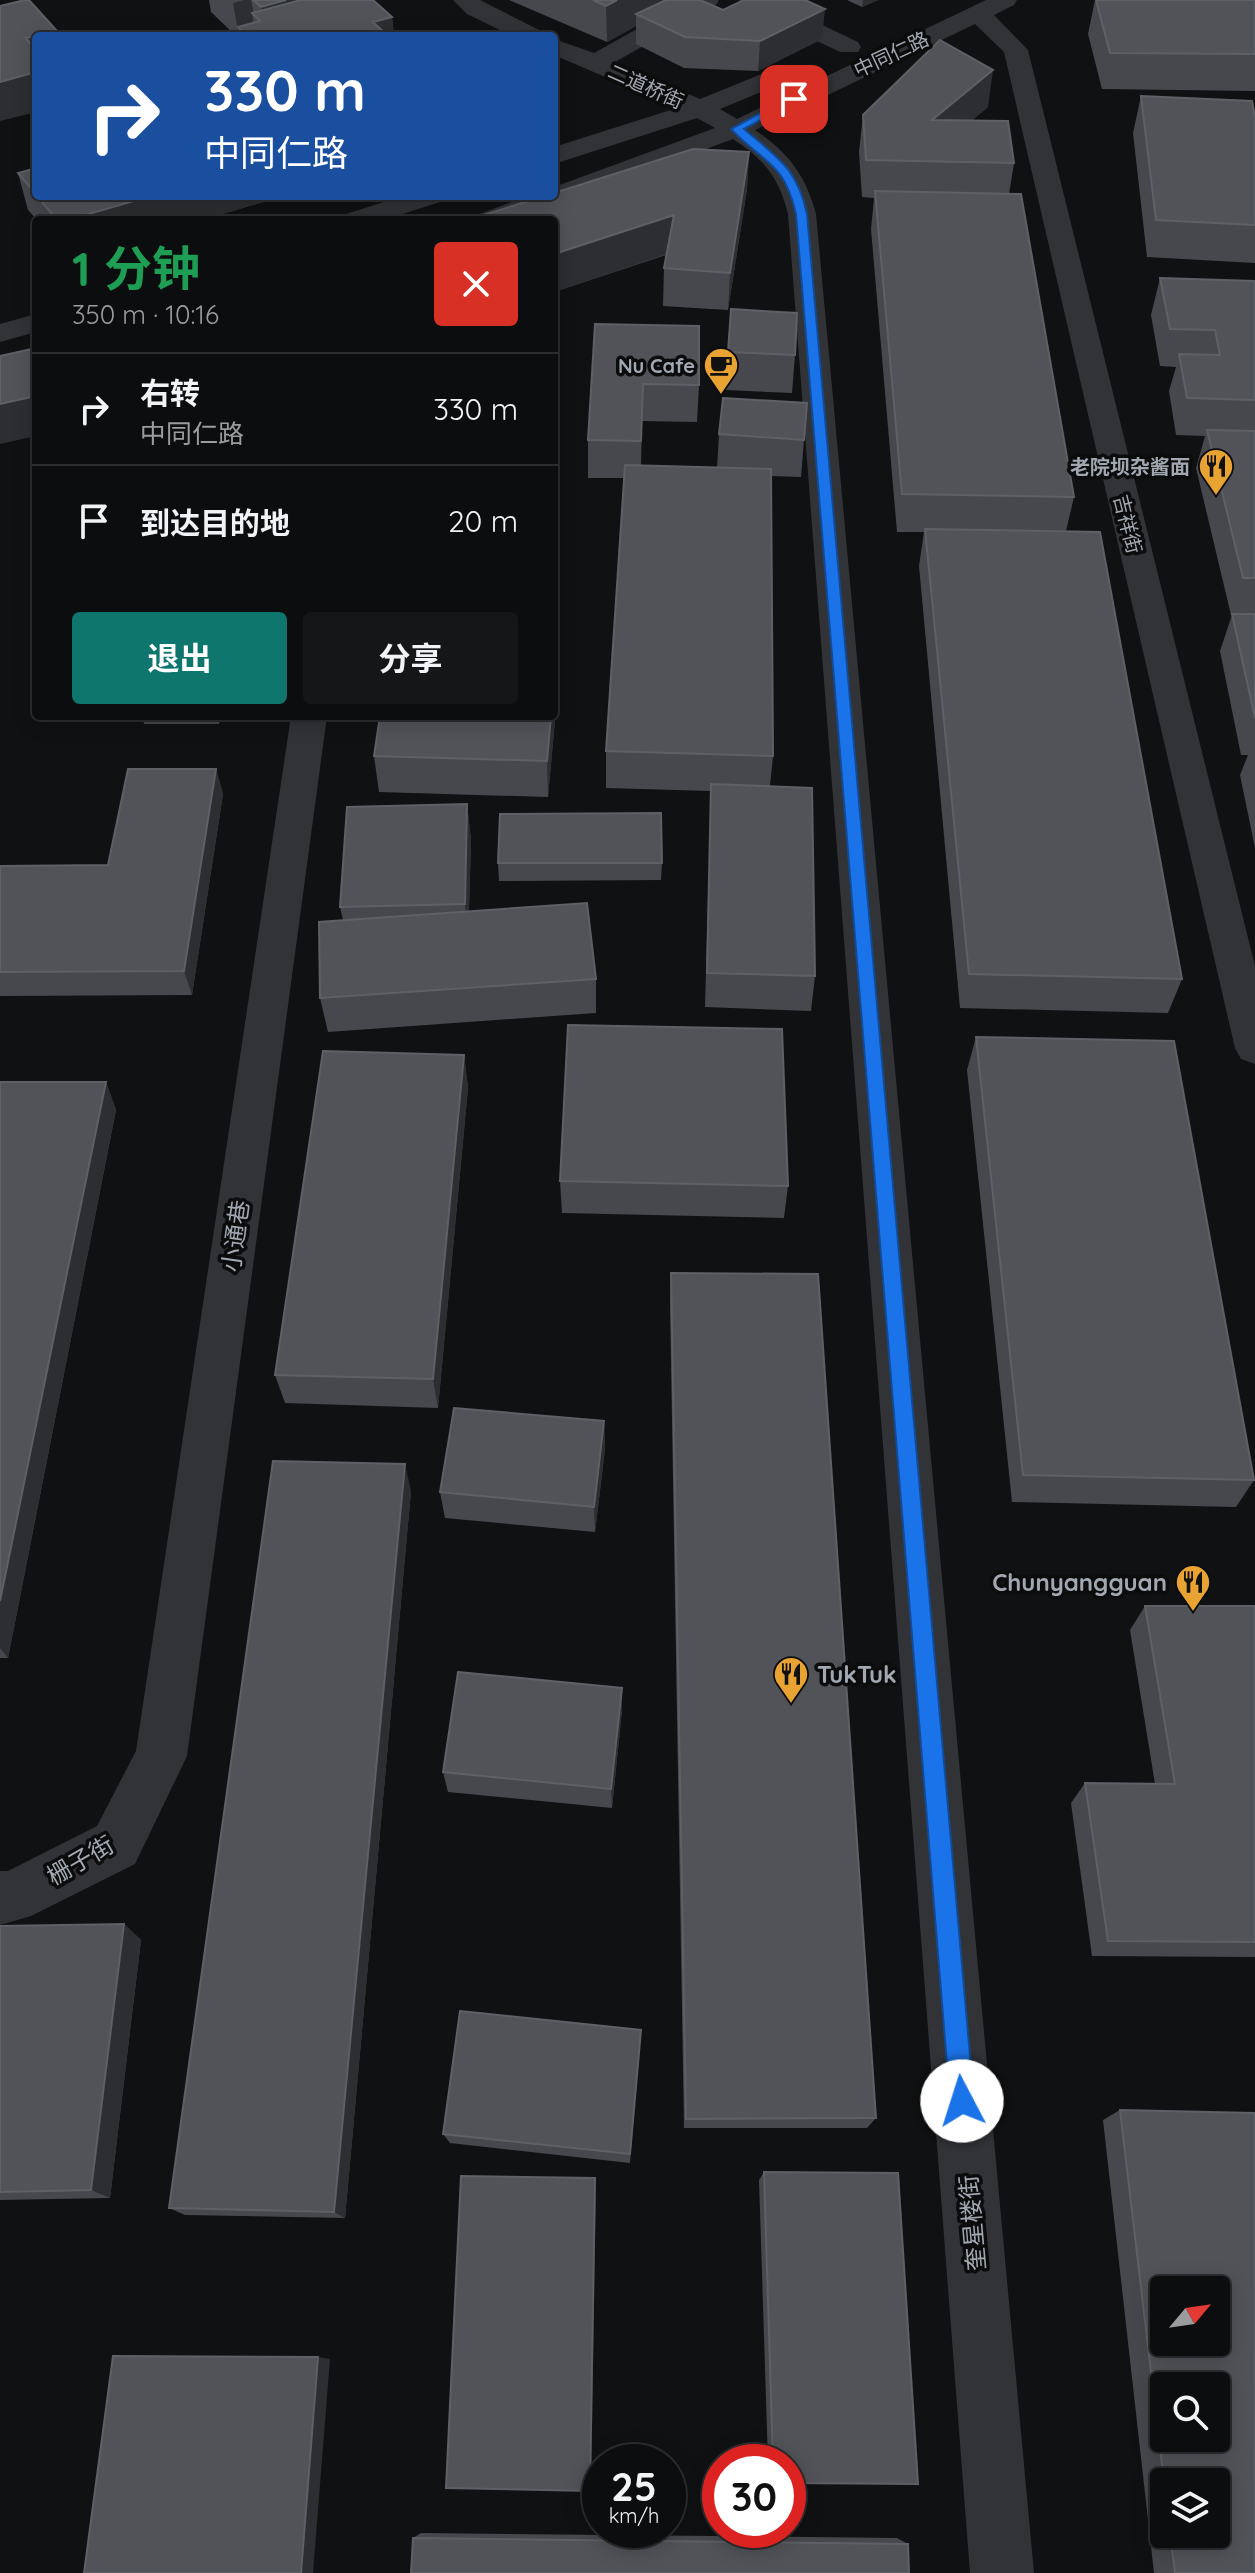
<!DOCTYPE html>
<html lang="zh">
<head>
<meta charset="utf-8">
<style>
  :root { --surface:#0c0d0e; --page:#151617; --text:#f1f3f6; --muted:#9a9c9e; --line:#2c2d2e; --accent:#0f766e }
  body { margin:0; font-family:Quicksand,"Noto Sans SC",sans-serif; background:var(--page); color:var(--text); height:100vh; display:flex; flex-direction:column; font-size:30px; white-space:nowrap }
  * { box-sizing:border-box; margin:0 }
  p { font-size:26px; color:var(--muted) }
  .icon { flex:none; width:44px; height:44px; fill:none; stroke:currentColor; stroke-width:2; stroke-linecap:round; stroke-linejoin:round }
  .map { position:relative; flex:1; overflow:hidden }
  .panel { position:absolute; left:32px; top:216px; width:526px; height:504px; display:flex; flex-direction:column; background:var(--surface); border-radius:8px; box-shadow:0 4px 20px #0003,0 0 0 2px var(--line) }
  .panel>* { flex:none }
  .hud { position:absolute; left:32px; top:32px; width:526px; height:168px; border-radius:8px; box-shadow:0 4px 20px #0003,0 0 0 2px var(--line); background:#1a4fa0; color:#fff; overflow:hidden }
  .needle { width:52px; rotate:61deg }
  .controls { position:absolute; left:1150px; top:2276px; display:grid; gap:16px }
  .controls a { display:grid; place-items:center; width:80px; height:80px; border-radius:8px; background:var(--surface); box-shadow:0 4px 20px #0003,0 0 0 2px var(--line); font-size:40px }
  .speed { position:absolute; left:582px; top:2444px; display:flex; gap:16px; font-size:40px; font-weight:700; text-align:center }
  .speed>* { display:grid; place-content:center; width:104px; height:104px; border-radius:50%; background:var(--surface); box-shadow:0 4px 20px #0003,0 0 0 2px var(--line); line-height:1 }
  .speed small { font-size:20px; font-weight:400 }
  .speed .limit { border:12px solid #d22; background:#fff; color:#111 }
  .pin { position:absolute; display:grid; place-items:center; width:68px; height:68px; color:#fff; margin:-34px; border-radius:16px; box-shadow:0 4px 12px #0006 }
  .me { position:absolute; width:88px; margin:-44px; rotate:355deg; stroke-linejoin:round; filter:drop-shadow(0 0 6px #0008) }
  .turn { display:flex; align-items:center; gap:28px; height:168px; padding:0 40px; font-size:36px }
  .turn .icon { width:104px; height:104px; stroke-width:2.5 }
  .turn b { display:block; font-size:56px; line-height:68px }
  .round { display:grid; place-items:center; flex:none; width:84px; height:84px; border-radius:8px; background:var(--page) }
  .summary { display:flex; align-items:center; justify-content:space-between; height:136px; padding:0 40px }
  h1 { font-size:48px; font-weight:700; line-height:60px; color:#1e9e55 }
  .primary-button { display:flex; gap:16px; margin-top:auto; padding:16px 40px }
  .primary-button a { flex:1; height:92px; border-radius:8px; background:var(--accent); color:#fff; font-size:32px; font-weight:700; line-height:92px; text-align:center }
  .primary-button a+a { background:var(--page); color:var(--text) }
  ul { padding:0; list-style:none }
  li { display:flex; align-items:center; gap:24px; height:112px; padding:0 40px; border-top:2px solid var(--line) }
  li div { flex:1 }
  li b { display:block; font-size:30px }
  li em { font-style:normal }
  .map>svg:first-child { display:block }
  .lines { fill:none; stroke-linecap:round; stroke-linejoin:round }
  .minor { fill:#323337; fill-rule:evenodd }
  .wall { fill:#47484d; fill-rule:evenodd }
  .shaded-wall { fill:#2d2e31 }
  .building { fill:#515358; stroke:#5d6066; stroke-width:2; fill-rule:evenodd }
  .route { fill:#1a73e8; stroke:#114b97; stroke-width:2 }
  .labels { text-anchor:middle; dominant-baseline:central; stroke-width:7; stroke-linejoin:round; paint-order:stroke }
  .far-street-label { font-size:20px; fill:#a2a8b2; stroke:#0c0c0d }
  .far-poi-label { font-size:20px; font-weight:bold; fill:#a2a8b2; stroke:#0c0c0d; text-anchor:end }
  .street-label { font-size:24px; fill:#a2a8b2; stroke:#0c0c0d }
  .poi-label { font-size:24px; font-weight:bold; fill:#a2a8b2; stroke:#0c0c0d; text-anchor:end }
</style>
</head>
<body>
<div class="map">
<svg width="1255" height="2573" viewBox="0 0 1255 2573">
  <rect width="100%" height="100%" fill="#101112"/>
  <g class="lines">
    <path class="minor" d="M453,0H480L541,31L544,36H512L467,14Z
      M689,0H719L716,5L615,62L700,99L784,65H802L806,70L802,75L720,109L737,119L986,0H1017L1014,5L994,15L1028,50L1255,966V1064L1241,1059L1235,1048L1004,52L975,24L755,130C788,152 806,176 816,214L1034,2573H970L788,214C779,178 765,160 733,139L515,220H475L479,214L529,196H554V187L715,128L697,118L554,164V147L677,108L554,55V39L594,53Z
      M739,0H770L858,42L861,47L858,52H840L742,5Z
      M403,196H444L440,202L384,220H342L346,214Z
      M36,314V332L0,342V324Z
      M291,716H327L187,1756L135,1864L31,1916L0,1925V1871H8L97,1826L136,1751Z"/>
  </g>
  <path class="wall" d="M209,0H373L392,17L394,36H236L211,12Z
    M509,0H700L723,10L822,39L758,71L684,68L636,44V26L607,42Z
    M847,0H878L862,7Z
    M1095,0H1255V91L1102,89L1088,34Z
    M1141,96L1255,117V263L1147,257L1133,133Z
    M988,107L971,121L1014,163L1009,194L1074,497L1066,531L1182,979L1168,1013L960,1008L919,566L924,532H897L871,229L874,198L862,197L859,152L863,115Z
    M749,152L747,189L728,310L663,306L664,268L666,255L554,292Z
    M36,168V196H283L203,220H37L28,210L18,173Z
    M1160,278L1255,281V848L1240,775L1248,755H1241L1220,651L1232,615H1231L1196,468L1205,436L1176,435L1169,391L1176,367L1160,366L1151,315Z
    M595,324L699,385L697,422L642,421L641,466L717,468L719,434L807,403L801,477L771,476L773,756L770,786L815,976L811,1011L705,1007L711,791L606,788V751L624,478H588V440Z
    M728,352L795,355L792,393L726,390Z
    M554,691L555,720L548,797L379,792L374,756L554,716Z
    M142,716H220L219,724H144Z
    M216,769L223,794L192,995L0,996V866L108,865Z
    M467,804L471,840L469,911L596,979V1013L328,1032L320,998L343,920L340,907Z
    M498,863H662L661,880L499,881Z
    M976,1037L1254,1480L1236,1507L1012,1502L967,1070Z
    M464,1055L468,1088L438,1408L285,1403L275,1375Z
    M0,1082H106L116,1110L8,1658H0Z
    M560,1181L788,1186L784,1218L562,1213Z
    M671,1273L876,2118L867,2128H684L670,1304Z
    M604,1421L605,1449L595,1532L445,1518L440,1492Z
    M411,1491L345,2218L185,2215L169,2208Z
    M1145,1606H1255V1957L1092,1956L1071,1803L1085,1783L1155,1784L1130,1630Z
    M622,1688V1710L612,1808L448,1792L443,1772Z
    M124,1924L141,1940L110,2198L0,2200V1926Z
    M641,2030L630,2163L450,2143L443,2134Z
    M1120,2110L1255,2573H1154L1103,2120ZM1164,2482L1216,2534H1164Z
    M764,2172L788,2462H768L759,2180Z
    M421,2533L897,2538L908,2544L413,2538Z"/>
  <path class="shaded-wall" d="M244,0H251L254,15L252,13L255,34L238,27L239,36L233,3Z
    M286,0H365L265,36L261,7Z
    M617,0H685L636,14V26L607,42L606,6Z
    M863,0H878L862,7Z
    M825,9L822,39L758,71L760,41Z
    M392,17L394,36H374L373,22Z
    M57,31L58,36H36V112L0,121V82L26,38Z
    M993,70L988,107L927,157L932,120Z
    M749,152L747,189L728,310L730,273Z
    M151,196H283L203,220H68Z
    M674,215L673,252L554,292V254Z
    M36,396V436L0,444V404Z
    M554,691L555,720L548,797L547,761L551,716H554Z
    M216,769L223,794L192,995L184,971Z
    M467,804L471,840L468,939L465,904Z
    M464,1055L468,1088L438,1408L433,1379Z
    M106,1082L116,1110L8,1658L0,1648V1601Z
    M604,1421L605,1449L595,1532L594,1507Z
    M405,1464L411,1491L345,2218L334,2212Z
    M622,1688V1710L612,1808L611,1789Z
    M124,1924L141,1940L110,2198L91,2190Z
    M595,2178L596,2185L591,2487L590,2491Z
    M318,2357L330,2359L313,2573H301Z"/>
  <path class="building" d="M25,0H29L57,31L26,38L36,50V72L0,82V6Z
    M253,0H286L261,7Z
    M301,0H373L392,17L373,22L388,36H247L238,27L260,21L252,13Z
    M593,0H617L606,6Z
    M666,0H700L723,10L744,0H805L825,9L760,41L685,37L636,14Z
    M1096,0H1255V54L1110,53Z
    M940,40L993,70L932,120L1008,121L1014,163L866,160L863,115Z
    M1141,96L1252,101L1255,117V225L1156,220Z
    M693,149L749,152L730,273L664,268L674,215L554,254V220H468L544,196H554V193Z
    M36,168V194L18,173Z
    M875,191L1021,194L1074,497L902,494Z
    M37,196H151L68,220H57Z
    M1160,278L1255,281V400L1187,398L1179,354L1220,355L1215,330L1170,329Z
    M731,309L797,313L795,355L728,352Z
    M595,324L699,326V385L643,384L641,441L588,440Z
    M36,348V396L0,404V356Z
    M723,398L807,403L804,440L719,434Z
    M1207,430L1255,431V578H1243Z
    M625,465L771,469L773,756L606,751Z
    M925,529L1100,532L1182,979L969,974Z
    M1232,614H1255V718Z
    M380,716H551L547,761L374,756Z
    M128,769H216L184,971L0,972V866L108,865Z
    M711,784L812,788L815,976L707,973Z
    M467,804L465,904L340,907L347,807Z
    M661,813L662,863H498L500,814Z
    M587,903L596,979L320,998L319,922Z
    M568,1025L782,1029L788,1186L560,1181Z
    M976,1037L1174,1041L1254,1480L1023,1475Z
    M323,1051L464,1055L433,1379L275,1375Z
    M0,1082H106L0,1601Z
    M671,1273L818,1274L876,2118L686,2119Z
    M454,1408L604,1421L594,1507L440,1492Z
    M273,1461L405,1464L334,2212L169,2208Z
    M1145,1606H1255V1942L1108,1941L1085,1783L1175,1784Z
    M458,1672L622,1688L611,1789L443,1772Z
    M124,1924L91,2190L0,2192V1926Z
    M460,2011L641,2030L630,2154L443,2134Z
    M1120,2110L1255,2113V2573H1175L1170,2534H1216V2482H1164ZM1164,2290H1216V2342H1164ZM1164,2386H1216V2438H1164Z
    M764,2172L898,2173L918,2484L788,2483V2462H773Z
    M461,2176L595,2178L590,2491L446,2488Z
    M113,2356L318,2357L301,2573H84Z
    M413,2538L908,2544L909,2573H411Z"/>
  <path class="route" d="M790,97L799,99L744,129C778,158 797,168 807,214L974,2101L970,2109L962,2113L954,2109L950,2101L796,214C784,161 764,164 731,129Z"/>
  <defs>
    <g id="cafe-pin" transform="scale(1.8)"><path d="M0 17L-7.5 6A9.5 9.5 0 1 1 7.5 6Z" fill="#e8a332" stroke="#0c0c0d"/><path d="M-5.5-4.5H6V0H3Q3 3.5 0 3.5H-2.5Q-5.5 3.5-5.5 0ZM3-3.2v2h1.7v-2ZM-6 4.5H4V6H-6Z" fill="#111"/></g>
    <g id="restaurant-pin" transform="scale(1.8)"><path d="M0 17L-7.5 6A9.5 9.5 0 1 1 7.5 6Z" fill="#e8a332" stroke="#0c0c0d"/><path d="M-5-6h1v4h1v-4h1v4h1v-4h1v5L-1.5 .5V6h-2V.5L-5-1ZM5-6V6H3V1.5H1.5Q1.5-4 5-6Z" fill="#111"/></g>
  </defs>
  <g fill-rule="evenodd">
    <use href="#cafe-pin" x="721" y="365"/>
    <use href="#restaurant-pin" x="1216" y="466"/>
    <use href="#restaurant-pin" x="1193" y="1582"/>
    <use href="#restaurant-pin" x="791" y="1674"/>
  </g>
  <g class="labels">
    <g class="far-street-label">
      <text transform="translate(891 54) rotate(-25)">中同仁路</text>
      <text transform="translate(646 86) rotate(24)">二道桥街</text>
      <text transform="translate(1128 524) rotate(76)">吉祥街</text>
    </g>
    <g class="far-poi-label">
      <text x="695" y="365">Nu Cafe</text>
      <text x="1190" y="466">老院坝杂酱面</text>
    </g>
    <g class="street-label">
      <text transform="translate(235 1236) rotate(-82)">小通巷</text>
      <text transform="translate(80 1860) rotate(-30)">栅子街</text>
      <text transform="translate(972 2223) rotate(-95)">奎星楼街</text>
    </g>
    <g class="poi-label">
      <text x="1167" y="1582">Chunyangguan</text>
      <text x="817" y="1674" text-anchor="start">TukTuk</text>
    </g>
  </g>
</svg>
<div class="controls">
<a><svg class="needle" viewBox="-14 -14 28 28"><path d="M0-13l5 13h-10z" fill="#e53935"/><path d="M0 13l5-13h-10z" fill="#9a9c9e"/></svg></a>
<a><svg class="icon" aria-label="search" viewBox="0 0 24 24"><circle cx="10" cy="10" r="6"/><path d="M15 15l6 6"/></svg></a>
<a><svg class="icon" aria-label="layers" viewBox="0 0 24 24"><path d="M12 4l9 5-9 5-9-5zM3 14l9 5 9-5"/></svg></a>
</div>
<div class="speed"><div>25<small>km/h</small></div><div class="limit">30</div></div>
<div class="pin" style="left:794px;top:99px;background:#d93025"><svg class="icon" aria-label="arrive" viewBox="0 0 24 24"><path d="M6 21V4h12l-3 4 3 4H6"/></svg></div>
<svg class="me" style="left:962px;top:2101px" viewBox="-20 -20 40 40"><circle r="19" fill="#fff"/><path d="M0-13L10 11 0 6-10 11z" fill="#1a73e8"/></svg>
<div class="hud">
<div class="turn"><svg class="icon" aria-label="right" viewBox="0 0 24 24"><path d="M7 20v-9h11M14 6l5 5-5 5"/></svg><div><b>330 m</b>中同仁路</div></div>
</div>
<section class="panel">
<div class="summary"><div><h1>1 分钟</h1><p>350 m · 10:16</p></div><a class="round" style="background:#d93025;color:#fff"><svg class="icon" aria-label="close" viewBox="0 0 24 24"><path d="M6 6l12 12M18 6L6 18"/></svg></a></div>
<ul>
<li><svg class="icon" aria-label="right" viewBox="0 0 24 24"><path d="M7 20v-9h11M14 6l5 5-5 5"/></svg><div><b>右转</b><p>中同仁路</p></div><em>330 m</em></li>
<li><svg class="icon" aria-label="arrive" viewBox="0 0 24 24"><path d="M6 21V4h12l-3 4 3 4H6"/></svg><div><b>到达目的地</b></div><em>20 m</em></li>
</ul>
<div class="primary-button"><a>退出</a><a>分享</a></div>
</section>
</div>
</body>
</html>
